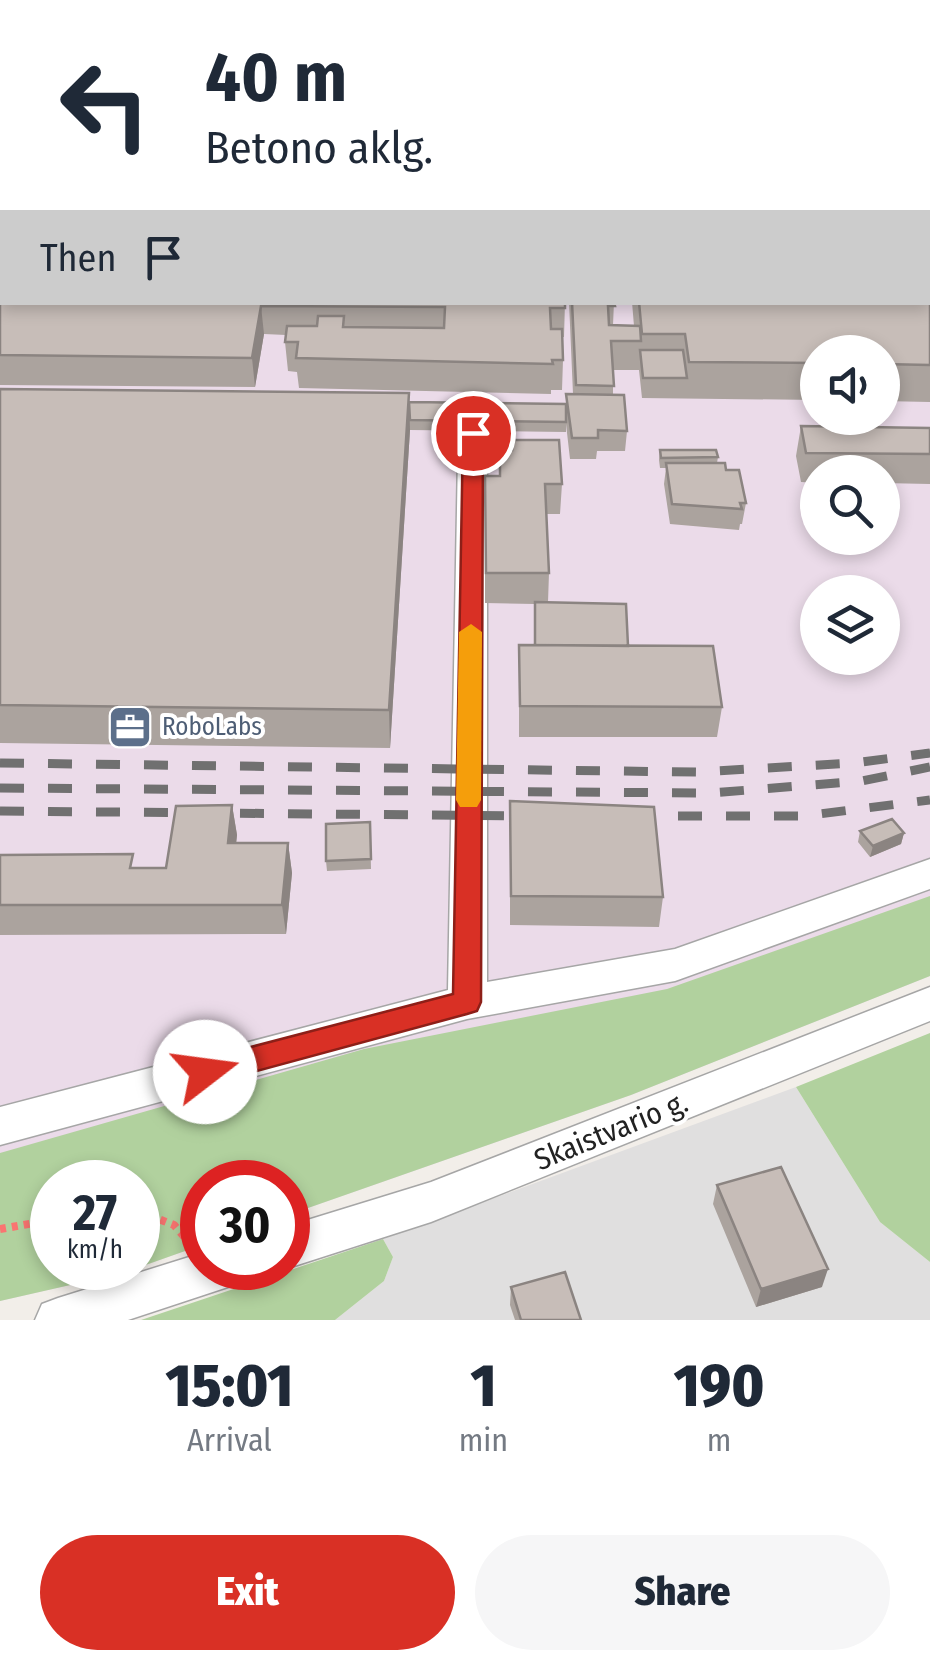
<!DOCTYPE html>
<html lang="en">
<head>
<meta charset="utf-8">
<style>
  :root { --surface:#fff; --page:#f6f6f7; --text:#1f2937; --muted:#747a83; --accent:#d93025 }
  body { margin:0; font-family:"Fira Sans Condensed",sans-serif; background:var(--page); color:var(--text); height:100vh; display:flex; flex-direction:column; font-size:38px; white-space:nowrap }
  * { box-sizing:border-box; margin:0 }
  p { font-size:32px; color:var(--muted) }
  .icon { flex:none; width:55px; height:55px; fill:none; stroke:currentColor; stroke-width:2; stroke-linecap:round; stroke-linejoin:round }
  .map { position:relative; height:1320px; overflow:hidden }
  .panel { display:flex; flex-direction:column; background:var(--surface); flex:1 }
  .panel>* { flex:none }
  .banner { position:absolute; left:0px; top:0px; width:930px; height:305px; box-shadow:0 5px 15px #0003; background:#fff; color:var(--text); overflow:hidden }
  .fabs { position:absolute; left:800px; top:335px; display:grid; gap:20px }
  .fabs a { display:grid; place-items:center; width:100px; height:100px; border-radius:50%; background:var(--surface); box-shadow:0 5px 15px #0003; font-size:50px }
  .speed { position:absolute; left:30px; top:1160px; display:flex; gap:20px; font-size:50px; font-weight:700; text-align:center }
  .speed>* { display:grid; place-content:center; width:130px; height:130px; border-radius:50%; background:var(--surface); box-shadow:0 5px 15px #0003; line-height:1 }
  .speed small { font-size:25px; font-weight:400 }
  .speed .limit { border:15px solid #d22; background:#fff; color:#111 }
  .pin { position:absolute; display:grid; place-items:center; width:85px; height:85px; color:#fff; margin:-42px; border:5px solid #fff; border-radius:50%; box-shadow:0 2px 10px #0007 }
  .me { position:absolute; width:110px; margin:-55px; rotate:75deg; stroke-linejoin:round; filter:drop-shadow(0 0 8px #0008) }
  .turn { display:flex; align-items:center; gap:35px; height:210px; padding:0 40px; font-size:45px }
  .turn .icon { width:130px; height:130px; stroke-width:2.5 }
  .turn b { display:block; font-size:70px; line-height:85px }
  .then { display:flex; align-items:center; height:95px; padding:0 40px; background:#0003; gap:20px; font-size:38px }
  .eta { display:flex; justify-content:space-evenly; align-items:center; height:170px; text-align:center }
  .eta b { font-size:60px; font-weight:800; line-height:70px }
  .action { display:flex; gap:20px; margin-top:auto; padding:20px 40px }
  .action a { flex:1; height:115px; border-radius:60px; background:var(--accent); color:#fff; font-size:40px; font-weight:800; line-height:115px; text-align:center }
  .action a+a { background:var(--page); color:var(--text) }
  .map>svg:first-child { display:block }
  .residential { fill:#e0dfdf }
  .industrial { fill:#ebdbe9; fill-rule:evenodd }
  .forest { fill:#b1d19e; fill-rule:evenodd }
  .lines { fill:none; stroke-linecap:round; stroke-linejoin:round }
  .street-casing { stroke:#a6a6a6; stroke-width:3 }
  .highway-casing { stroke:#dc2974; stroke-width:3 }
  .path { stroke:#fa7571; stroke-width:8; stroke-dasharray:6 6; stroke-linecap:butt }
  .street { fill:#fff; fill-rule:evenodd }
  .highway { fill:#e891a8; fill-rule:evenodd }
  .rail-far1 { stroke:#707070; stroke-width:8; stroke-dasharray:19 19; stroke-linecap:butt }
  .rail { stroke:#707070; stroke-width:9; stroke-dasharray:24 24; stroke-linecap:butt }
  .wall { fill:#aba39e }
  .shaded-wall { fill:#8b8481 }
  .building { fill:#c7bdb8; stroke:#8b8481; stroke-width:2.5 }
  .route { fill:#d93025; stroke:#8d1f18; stroke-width:2.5 }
  .slow { fill:#f59e0b }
  .labels { text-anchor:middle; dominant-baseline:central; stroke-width:8; stroke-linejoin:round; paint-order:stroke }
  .service-label { font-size:25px; fill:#4e5e75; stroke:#fff; text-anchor:start }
  .near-street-label { font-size:30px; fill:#222; stroke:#fff }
</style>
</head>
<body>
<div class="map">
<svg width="930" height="1320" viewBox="0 0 930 1320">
  <rect width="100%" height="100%" fill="#f2eee9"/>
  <path class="residential" d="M796,1087L880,1222L930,1262V1320H335L384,1281L393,1257L383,1239Z"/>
  <path class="industrial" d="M0,180L2,302H928L930,188V976L631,1095L288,1215V1182H202V1245L123,1273L0,1301ZM818,352H882V418H818ZM818,472H882V538H818ZM818,592H882V658H818ZM52,1182H138V1268H52Z"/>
  <path class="forest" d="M930,896V976L631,1095L288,1215V1182H202V1245L123,1273L0,1301V1153L364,1049L667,989ZM52,1182H138V1268H52Z
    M930,1033V1262L880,1222L796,1087Z
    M383,1239L393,1257L384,1281L335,1320H141Z"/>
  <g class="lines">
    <g class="street-casing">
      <path id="street" d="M930,26V39H928V27Z
        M473,394L487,402V982L675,949L930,859V889L675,981L467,1019L0,1145V1107L448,990L459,402Z
        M930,987V1021L431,1222L288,1268H287L288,1226L431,1182Z
        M202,1253V1268H246L240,1283L128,1320H35L42,1304L58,1298Z"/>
    </g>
    <g class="highway-casing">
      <path id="highway" d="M0,158H2V182H0Z
        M928,167H930V191H928Z"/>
    </g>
    <path class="path" d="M138,1211L174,1225L188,1241
      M0,1229L52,1220"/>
    <use href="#street" class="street"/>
    <use href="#highway" class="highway"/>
    <path class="rail-far1" d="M924,754L930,753"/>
    <path class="rail" d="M0,763L696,772L854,763L930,753
      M0,788L711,793L862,781L930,767
      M0,811L535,816
      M630,816H803L930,800"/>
  </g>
  <path class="wall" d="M598,0H771L752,2H600Z
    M0,248L565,302L564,337H562L563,360L562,390H551V394L299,388L297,372L288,371L285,342L286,335L264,334L255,387L0,385Z
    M930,248V402L882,401V352H818V400L642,398L639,370H613V395L627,431L625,451H597L596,459H570L566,424V432L410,430L390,748L0,743V389L409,393V402L566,404V394H573L569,302H614L613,325L634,326L632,302H928Z
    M801,426L930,428V484L882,483V472H818V483L801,482L796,456Z
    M500,450L562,484L560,514H546L549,573L548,602L628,646L722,707L717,737H519V645H534L535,604L485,603V476H499Z
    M660,450L718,457L717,463L726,470L746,503L742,524H740L739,530L670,524L664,484L666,468H660L659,460Z
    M510,801L663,897L659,927L510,925Z
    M232,805L237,835L236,843H288L292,873L286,934L0,935V855L136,868H166Z
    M370,822L371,869L327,871L326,861Z
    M860,831L904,833L901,844L870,857L858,842Z
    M717,1185L822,1287L756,1307L713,1204Z
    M511,1287L581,1320H515L510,1305Z"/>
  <path class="shaded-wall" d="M617,0H771L752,2H617Z
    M261,306L264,334L255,387L252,358Z
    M409,393L410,430L390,748L389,710Z
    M232,805L237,835L233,873L228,843Z
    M904,833L901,844L870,857L873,846Z
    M288,843L292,873L286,934L282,905Z
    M828,1269L822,1287L756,1307L761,1289Z"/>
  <path class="building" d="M194,0H228L234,2H197Z
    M265,0H317L310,2H270Z
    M0,248H2V302H565V308H550L551,329H562L563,360H552L553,364L296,358L298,342H285L287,326H317L318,316H344L343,327L444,328L445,307L261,306L252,358L0,355Z
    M928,248H930V365L882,364V352H818V363L689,362L685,334H642L639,302H928Z
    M572,302H614L615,306H608L609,325L640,326L641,341H611L614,386L576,385Z
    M640,350H683L687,378H643Z
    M0,389L409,393L389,710L0,705Z
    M566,394L624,395L627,431L598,430V438H572Z
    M409,402L566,404V422L410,420Z
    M801,426L930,428V454L806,453Z
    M512,440H559L562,484H545L549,573H486L485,476H500V450H512Z
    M660,450H716L718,457L661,458Z
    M666,463H725L726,470H739L746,503H740L742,509L672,504Z
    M535,602L626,604L628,646L535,645Z
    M519,645L713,646L722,707L520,706Z
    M510,801L654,807L663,897L511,896Z
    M232,805L228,843H288L282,905H0V855L133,854L130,868H166L176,806Z
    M892,819L904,833L873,846L860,831Z
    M370,822L371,859L326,861V824Z
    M781,1167L828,1269L761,1289L717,1185Z
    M565,1272L581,1320H521L511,1287Z"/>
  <path class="route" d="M473,427L483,433L481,1002L477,1011L467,1014L205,1085L195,1081L191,1072L195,1063L205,1059L453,994L463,433Z"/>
  <path class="slow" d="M471,624L482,632L481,800L477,807H460L456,800L459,632Z"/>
  <defs>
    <g id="office-square" transform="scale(2.25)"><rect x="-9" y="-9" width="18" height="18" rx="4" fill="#5c6f8a" stroke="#fff"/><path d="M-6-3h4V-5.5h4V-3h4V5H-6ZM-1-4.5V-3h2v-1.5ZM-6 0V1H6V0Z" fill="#fff"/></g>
  </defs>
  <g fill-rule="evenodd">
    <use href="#office-square" x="130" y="727"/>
  </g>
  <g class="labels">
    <g class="service-label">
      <text x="162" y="727">RoboLabs</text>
    </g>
    <g class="near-street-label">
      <text transform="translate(611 1131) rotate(-22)">Skaistvario g.</text>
    </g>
  </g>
</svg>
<div class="fabs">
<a><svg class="icon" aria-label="sound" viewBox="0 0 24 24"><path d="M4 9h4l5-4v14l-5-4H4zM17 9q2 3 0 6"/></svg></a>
<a><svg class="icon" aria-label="search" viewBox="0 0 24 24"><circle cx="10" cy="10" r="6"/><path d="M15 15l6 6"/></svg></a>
<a><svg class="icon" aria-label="layers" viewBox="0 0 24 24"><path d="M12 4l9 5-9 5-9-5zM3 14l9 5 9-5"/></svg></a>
</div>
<div class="speed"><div>27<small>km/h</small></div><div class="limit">30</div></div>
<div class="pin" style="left:473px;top:433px;background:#d93025"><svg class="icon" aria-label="arrive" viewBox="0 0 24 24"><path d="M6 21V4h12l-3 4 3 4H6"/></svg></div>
<svg class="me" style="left:205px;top:1072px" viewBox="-20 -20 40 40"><circle r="19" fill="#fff"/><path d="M0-13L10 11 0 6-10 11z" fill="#d93025"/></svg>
<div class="banner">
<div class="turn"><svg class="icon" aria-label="left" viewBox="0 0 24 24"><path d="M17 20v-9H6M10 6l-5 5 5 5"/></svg><div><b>40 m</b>Betono aklg.</div></div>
<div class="then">Then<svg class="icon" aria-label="arrive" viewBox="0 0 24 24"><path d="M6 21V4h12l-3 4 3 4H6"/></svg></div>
</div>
</div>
<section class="panel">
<div class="eta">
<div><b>15:01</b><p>Arrival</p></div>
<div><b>1</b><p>min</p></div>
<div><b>190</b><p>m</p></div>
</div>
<div class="action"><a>Exit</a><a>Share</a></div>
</section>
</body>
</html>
